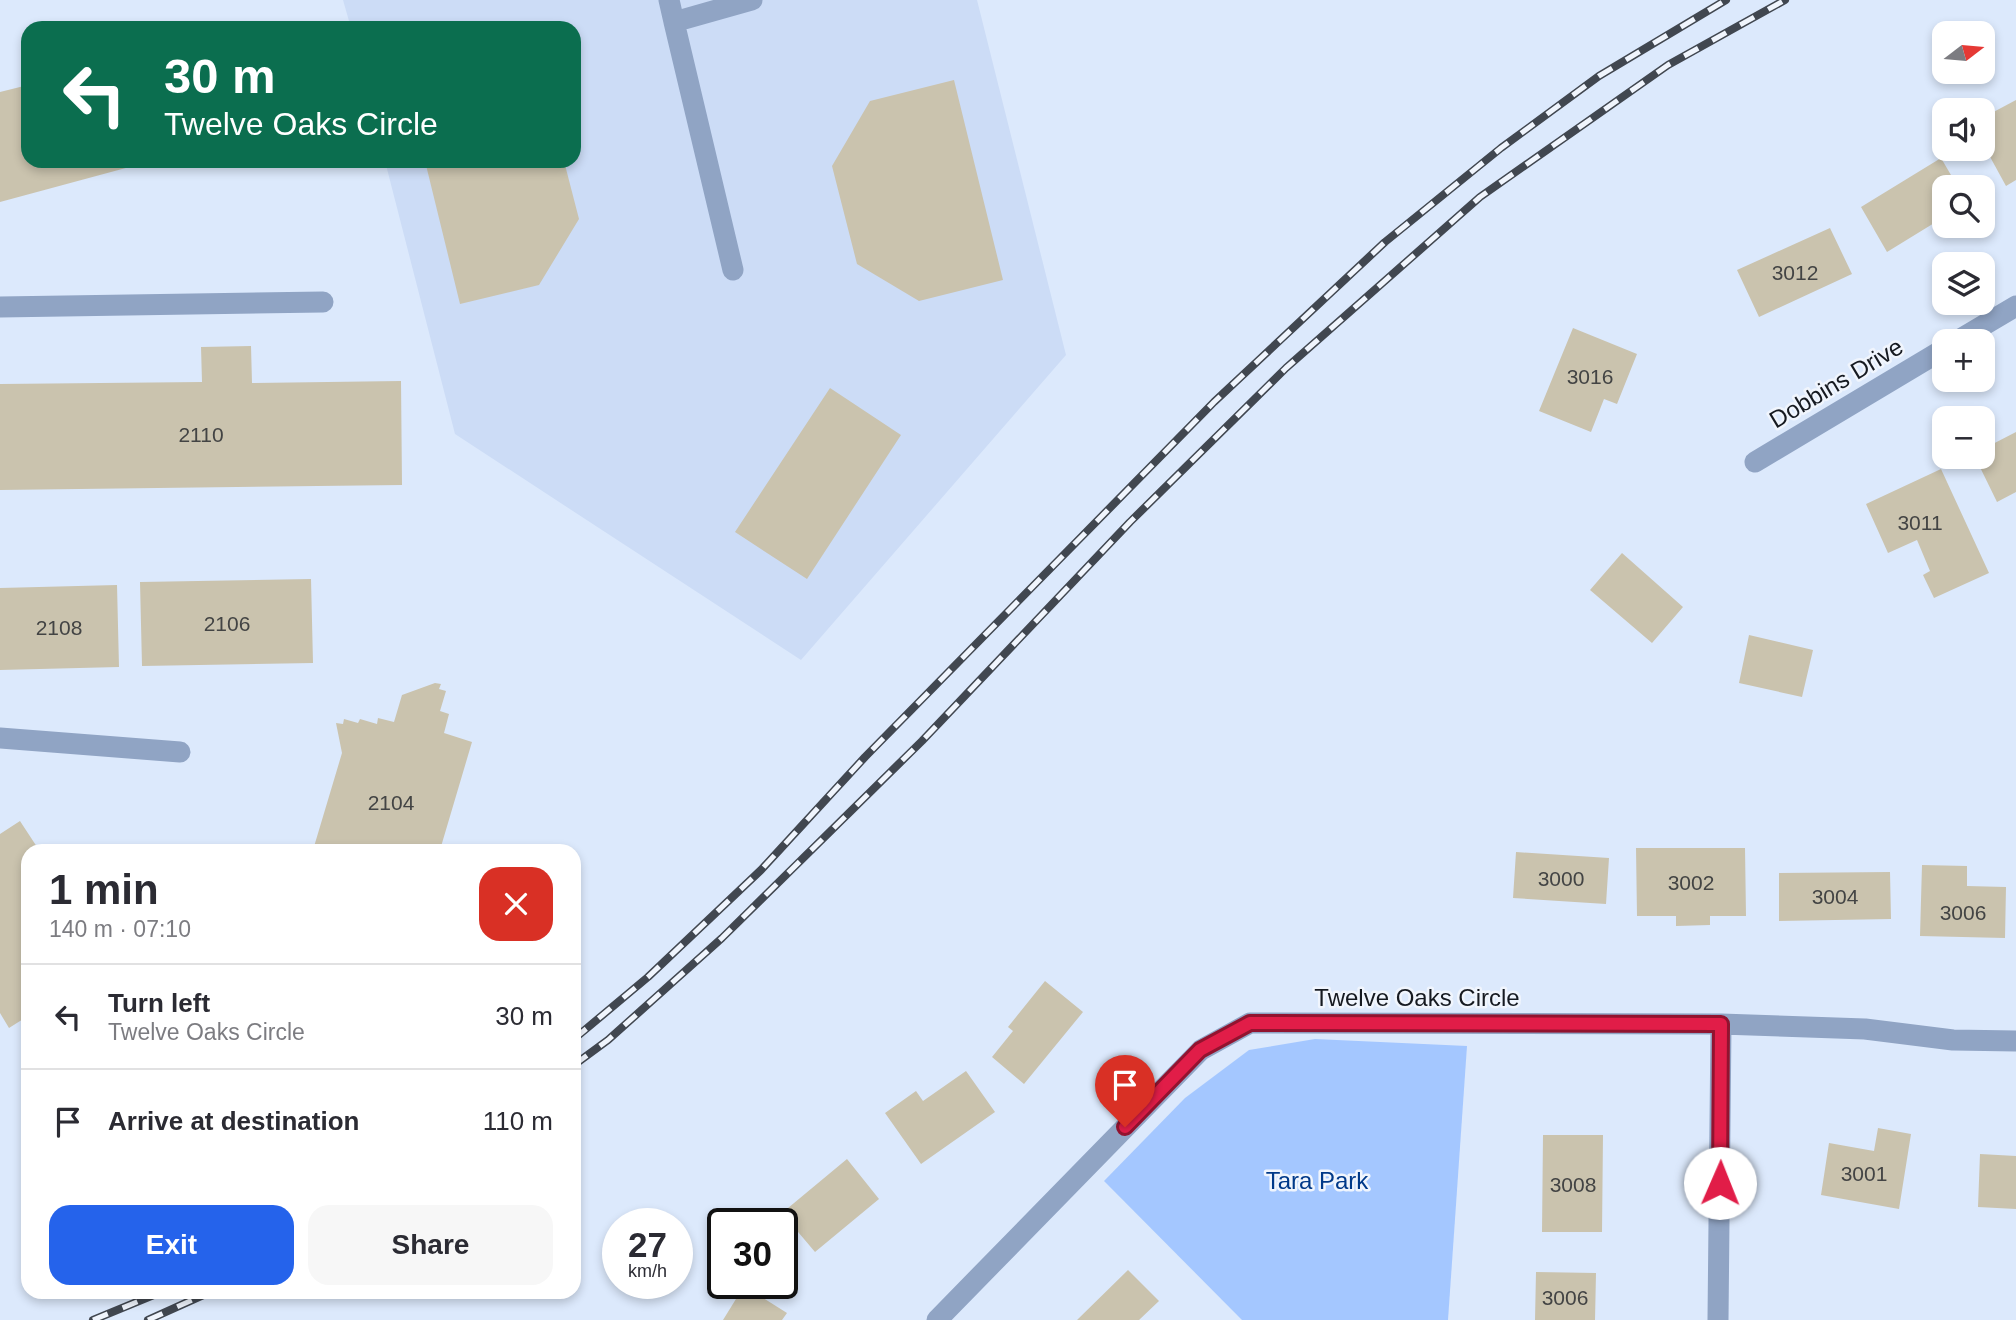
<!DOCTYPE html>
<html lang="en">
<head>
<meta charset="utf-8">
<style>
  :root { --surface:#fff; --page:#f7f7f7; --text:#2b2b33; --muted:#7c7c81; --line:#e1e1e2; --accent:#2563eb }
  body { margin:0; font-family:Arial,sans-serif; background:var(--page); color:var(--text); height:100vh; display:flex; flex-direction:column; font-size:26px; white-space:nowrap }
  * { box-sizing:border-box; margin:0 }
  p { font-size:23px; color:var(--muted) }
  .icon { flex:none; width:38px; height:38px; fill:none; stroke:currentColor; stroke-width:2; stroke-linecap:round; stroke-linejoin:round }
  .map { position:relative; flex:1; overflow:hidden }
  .panel { position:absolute; left:21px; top:844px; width:560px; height:455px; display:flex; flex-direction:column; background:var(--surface); border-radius:21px; box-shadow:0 4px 10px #0003 }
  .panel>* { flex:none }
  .top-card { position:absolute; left:21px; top:21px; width:560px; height:147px; border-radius:21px; box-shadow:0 4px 10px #0003; background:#0b6e4f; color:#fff; overflow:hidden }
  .needle { width:46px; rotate:74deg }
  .buttons { position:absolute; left:1932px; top:21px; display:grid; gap:14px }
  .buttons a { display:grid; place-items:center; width:63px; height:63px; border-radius:14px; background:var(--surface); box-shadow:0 4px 10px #0003; font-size:35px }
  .speed { position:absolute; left:602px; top:1208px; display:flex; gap:14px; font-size:35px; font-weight:700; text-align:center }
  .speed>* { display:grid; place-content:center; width:91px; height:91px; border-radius:50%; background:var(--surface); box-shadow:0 4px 10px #0003; line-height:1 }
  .speed small { font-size:18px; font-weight:400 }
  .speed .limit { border:4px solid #111; border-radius:10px; background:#fff; color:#111 }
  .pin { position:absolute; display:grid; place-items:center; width:60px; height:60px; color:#fff; margin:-72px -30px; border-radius:50% 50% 50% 0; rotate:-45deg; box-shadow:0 0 7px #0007 }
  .pin .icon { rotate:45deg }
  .me { position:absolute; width:77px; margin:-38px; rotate:1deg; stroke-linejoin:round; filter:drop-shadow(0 0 5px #0008) }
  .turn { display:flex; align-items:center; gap:24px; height:147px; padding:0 28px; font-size:32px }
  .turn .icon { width:91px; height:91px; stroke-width:2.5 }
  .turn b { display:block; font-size:49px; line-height:60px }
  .round { display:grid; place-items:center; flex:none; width:74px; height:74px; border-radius:21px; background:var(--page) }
  .overview { display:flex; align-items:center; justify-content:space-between; height:119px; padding:0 28px }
  h1 { font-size:42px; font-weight:700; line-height:52px }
  .button { display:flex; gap:14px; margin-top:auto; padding:14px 28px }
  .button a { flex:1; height:80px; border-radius:21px; background:var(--accent); color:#fff; font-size:28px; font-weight:700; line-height:80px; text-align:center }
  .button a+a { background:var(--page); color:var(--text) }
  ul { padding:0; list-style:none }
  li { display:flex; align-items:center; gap:21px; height:105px; padding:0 28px; border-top:2px solid var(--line) }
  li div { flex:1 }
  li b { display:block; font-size:26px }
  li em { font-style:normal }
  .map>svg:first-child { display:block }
  .built { fill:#ccdcf6 }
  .green { fill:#a4c7ff }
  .building { fill:#cac3ae }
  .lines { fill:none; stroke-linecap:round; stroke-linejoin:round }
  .minor { stroke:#90a4c4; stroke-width:21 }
  .rail-casing { stroke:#414750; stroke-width:8 }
  .rail { stroke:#f0f5fd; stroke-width:5; stroke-dasharray:16; stroke-linecap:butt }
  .route-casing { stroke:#92132f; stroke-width:18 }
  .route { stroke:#e11d48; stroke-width:12 }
  .labels { text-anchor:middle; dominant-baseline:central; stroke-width:5; stroke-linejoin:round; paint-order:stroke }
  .number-label { font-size:21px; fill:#434444 }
  .street-label { font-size:24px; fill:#161a21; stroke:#f0f5fd }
  .park-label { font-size:24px; fill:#003989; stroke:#f0f5fd }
</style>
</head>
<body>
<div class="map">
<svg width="2016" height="1320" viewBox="0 0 2016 1320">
  <rect width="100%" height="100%" fill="#dce9fc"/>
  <path class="built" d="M343,0H977L1066,355L801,660L455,434L385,161H574V28H351Z"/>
  <path class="green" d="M1315,1039L1467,1046L1448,1320H1242L1104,1181L1185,1098L1249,1050Z"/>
  <path class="building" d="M954,80L1003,280L919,301L857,264L832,166L870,101Z
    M28,85V161L148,162L0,202V92Z
    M2016,100V180L2006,186L1983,144V137L1994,131L1986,116Z
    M1941,158L1958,187H1944V217L1887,252L1861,207Z
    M425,161H564L579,219L539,285L460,304Z
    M1830,228L1852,274L1759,317L1737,270Z
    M1573,328L1637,354L1617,404L1604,399L1591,432L1539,411Z
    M251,346L252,383L401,381L402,485L0,490V384L202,382L201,347Z
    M830,388L901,435L807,579L735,532Z
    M2016,432V492L1997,502L1975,457H1983V449Z
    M1941,469L1989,573L1934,598L1923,575L1930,571L1917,540L1888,553L1866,504Z
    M1622,553L1683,607L1652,643L1590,590Z
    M311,579L313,663L142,666L140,582Z
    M117,585L119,667L0,670V588Z
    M1749,635L1813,650L1802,697L1739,683Z
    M435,683L441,684L439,689L446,691L440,711L449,714L444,733L472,742L440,850H313L342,753L336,723L343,724L344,719L358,723L360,719L377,724L378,718L394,722L402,695Z
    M20,821L39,850H28V1016L9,1028L0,1013V834Z
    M1636,848H1745L1746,916H1710V925L1676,926V916H1637Z
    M1516,852L1609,858L1606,904L1513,898Z
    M1922,865L1967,866V886L2006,887L2005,938L1920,936Z
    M1890,872L1891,919L1779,921V873Z
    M1045,981L1083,1012L1024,1084L992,1057L1013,1031L1008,1027Z
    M966,1071L995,1112L921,1164L885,1113L916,1091L923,1101Z
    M1878,1128L1911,1134L1899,1209L1821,1195L1829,1143L1874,1151Z
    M1543,1135H1603L1602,1232H1542Z
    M1980,1154L2016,1156V1209L1978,1207Z
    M847,1159L879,1199L815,1252L782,1213Z
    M1128,1270L1159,1301L1139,1320H1077Z
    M1536,1272L1596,1273L1595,1320H1535Z
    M744,1286L787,1313L782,1320H723Z"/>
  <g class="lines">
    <path class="minor" d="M669,0L674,22L752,0
      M674,22L733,270
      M0,307L323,302
      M1957,341L2016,306
      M1755,462L1944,349
      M0,738L180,752
      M937,1320L1201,1050L1250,1023L1721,1024L1865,1029L1953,1040L2016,1041
      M1718,1320L1721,1024"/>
    <g class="rail-casing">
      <path id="rail" d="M574,1039L648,977L761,870L865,757L1214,402L1385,242L1501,148L1599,76L1726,0
        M574,1065L608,1040L722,938L922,741L1130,522L1286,368L1480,197L1668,65L1785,0
        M93,1320L161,1292
        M148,1320L210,1292"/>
    </g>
    <use href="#rail" class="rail"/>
  </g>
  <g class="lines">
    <g class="route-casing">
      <path id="route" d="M1125,1127L1200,1050L1250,1023L1721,1024L1720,1183"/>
    </g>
    <use href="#route" class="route"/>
  </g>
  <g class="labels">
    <g class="number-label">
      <text x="1795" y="272">3012</text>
      <text x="1590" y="376">3016</text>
      <text x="201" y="434">2110</text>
      <text x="1920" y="522">3011</text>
      <text x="227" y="623">2106</text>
      <text x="59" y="627">2108</text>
      <text x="391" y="802">2104</text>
      <text x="1561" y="878">3000</text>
      <text x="1691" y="882">3002</text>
      <text x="1835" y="896">3004</text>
      <text x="1963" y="912">3006</text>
      <text x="1864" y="1173">3001</text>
      <text x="1573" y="1184">3008</text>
      <text x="1565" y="1297">3006</text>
    </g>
    <g class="street-label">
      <text transform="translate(1836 383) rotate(-31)">Dobbins Drive</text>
      <text x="1417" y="997">Twelve Oaks Circle</text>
    </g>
    <g class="park-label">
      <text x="1317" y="1180">Tara Park</text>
    </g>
  </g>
</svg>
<div class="buttons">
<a><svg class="needle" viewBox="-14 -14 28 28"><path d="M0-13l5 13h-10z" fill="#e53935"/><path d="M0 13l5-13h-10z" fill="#7c7c81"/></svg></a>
<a><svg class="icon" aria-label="sound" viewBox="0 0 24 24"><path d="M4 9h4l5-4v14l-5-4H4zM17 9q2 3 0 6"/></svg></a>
<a><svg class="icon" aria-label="search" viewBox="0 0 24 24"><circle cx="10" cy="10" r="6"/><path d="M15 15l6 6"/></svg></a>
<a><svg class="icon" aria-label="layers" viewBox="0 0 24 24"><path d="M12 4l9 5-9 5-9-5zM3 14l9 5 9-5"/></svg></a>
<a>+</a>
<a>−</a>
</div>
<div class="speed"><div>27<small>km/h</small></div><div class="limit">30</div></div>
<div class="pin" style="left:1125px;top:1127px;background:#d93025"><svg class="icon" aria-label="arrive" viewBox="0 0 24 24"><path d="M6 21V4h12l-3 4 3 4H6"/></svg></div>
<svg class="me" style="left:1720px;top:1183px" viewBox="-20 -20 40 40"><circle r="19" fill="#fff"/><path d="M0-13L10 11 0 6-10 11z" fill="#e11d48"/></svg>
<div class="top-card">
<div class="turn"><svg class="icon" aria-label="left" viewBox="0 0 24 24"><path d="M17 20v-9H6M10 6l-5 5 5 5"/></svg><div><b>30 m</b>Twelve Oaks Circle</div></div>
</div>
<section class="panel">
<div class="overview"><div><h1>1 min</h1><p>140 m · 07:10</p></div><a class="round" style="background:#d93025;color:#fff"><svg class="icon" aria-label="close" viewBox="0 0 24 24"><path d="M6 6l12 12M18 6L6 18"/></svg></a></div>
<ul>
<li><svg class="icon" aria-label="left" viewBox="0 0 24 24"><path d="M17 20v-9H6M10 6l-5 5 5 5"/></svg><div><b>Turn left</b><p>Twelve Oaks Circle</p></div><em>30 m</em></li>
<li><svg class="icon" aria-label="arrive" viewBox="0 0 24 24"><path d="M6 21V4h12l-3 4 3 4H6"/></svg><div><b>Arrive at destination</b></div><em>110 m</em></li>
</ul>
<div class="button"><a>Exit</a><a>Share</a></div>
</section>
</div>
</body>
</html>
